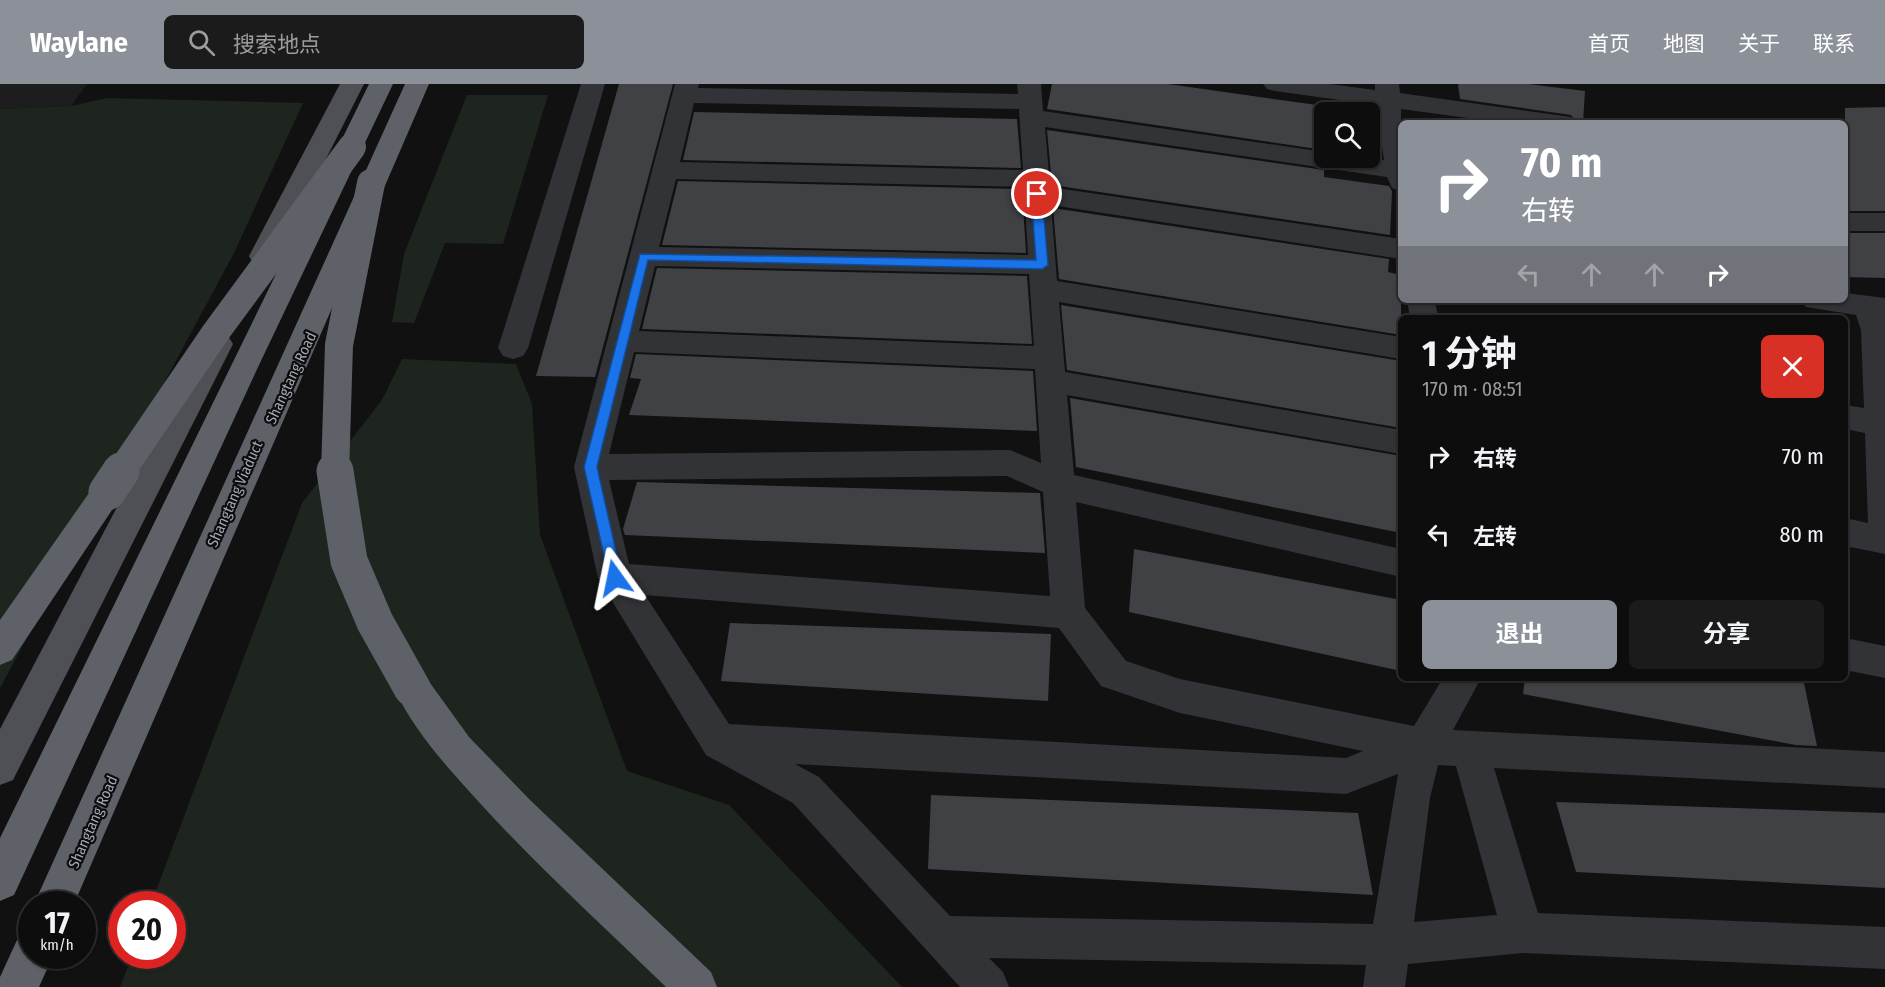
<!DOCTYPE html>
<html lang="zh">
<head>
<meta charset="utf-8">
<style>
  :root { --surface:#0d0d0e; --page:#1b1b1c; --text:#f1f3f6; --muted:#9a9c9e; --line:#2d2d2e; --accent:#8c9099 }
  body { margin:0; font-family:"Fira Sans Condensed","Noto Sans SC",sans-serif; background:var(--page); color:var(--text); height:100vh; display:flex; flex-direction:column; font-size:22px; white-space:nowrap }
  * { box-sizing:border-box; margin:0 }
  p { font-size:20px; color:var(--muted) }
  .icon { flex:none; width:33px; height:33px; fill:none; stroke:currentColor; stroke-width:2; stroke-linecap:round; stroke-linejoin:round }
  .map { position:relative; flex:1; overflow:hidden }
  .drawer { position:absolute; left:1398px; top:231px; width:450px; height:366px; display:flex; flex-direction:column; background:var(--surface); border-radius:9px; box-shadow:0 2px 4px #0004,0 0 0 2px var(--line) }
  .drawer>* { flex:none }
  .guide { position:absolute; left:1398px; top:36px; width:450px; height:183px; border-radius:9px; box-shadow:0 2px 4px #0004,0 0 0 2px var(--line); background:#8c9099; color:#fff; overflow:hidden }
  .fabs { position:absolute; left:1314px; top:18px; display:grid; gap:12px }
  .fabs a { display:grid; place-items:center; width:66px; height:66px; border-radius:9px; background:var(--surface); box-shadow:0 2px 4px #0004,0 0 0 2px var(--line); font-size:30px }
  .speed { position:absolute; left:18px; top:807px; display:flex; gap:12px; font-size:30px; font-weight:700; text-align:center }
  .speed>* { display:grid; place-content:center; width:78px; height:78px; border-radius:50%; background:var(--surface); box-shadow:0 2px 4px #0004,0 0 0 2px var(--line); line-height:1 }
  .speed small { font-size:15px; font-weight:400 }
  .speed .limit { border:9px solid #d22; background:#fff; color:#111 }
  .pin { position:absolute; display:grid; place-items:center; width:51px; height:51px; color:#fff; margin:-26px; border:3px solid #fff; border-radius:50%; box-shadow:0 2px 6px #0007 }
  .me { position:absolute; width:66px; margin:-33px; rotate:348deg; stroke-linejoin:round; filter:drop-shadow(0 0 4px #0008) }
  .turn { display:flex; align-items:center; gap:21px; height:126px; padding:0 24px; font-size:27px }
  .turn .icon { width:78px; height:78px; stroke-width:2.5 }
  .turn b { display:block; font-size:42px; line-height:51px }
  .lanes { display:flex; align-items:center; height:57px; padding:0 24px; background:#0003; justify-content:center; gap:30px; direction:ltr }
  .lanes .off { opacity:.35 }
  .round { display:grid; place-items:center; flex:none; width:63px; height:63px; border-radius:9px; background:var(--page) }
  .headline { display:flex; align-items:center; justify-content:space-between; height:102px; padding:0 24px }
  h1 { font-size:36px; font-weight:700; line-height:45px }
  .button { display:flex; gap:12px; margin-top:auto; padding:12px 24px }
  .button a { flex:1; height:69px; border-radius:9px; background:var(--accent); color:#fff; font-size:24px; font-weight:700; line-height:69px; text-align:center }
  .button a+a { background:var(--page); color:var(--text) }
  ul { padding:0; list-style:none }
  li { display:flex; align-items:center; gap:18px; height:78px; padding:0 24px }
  li div { flex:1 }
  li b { display:block; font-size:22px }
  li em { font-style:normal }
  header { display:flex; align-items:center; gap:36px; box-sizing:border-box; height:84px; padding:0 30px; background:var(--accent); color:#fff }
  header strong { font-size:28px }
  nav { display:flex; gap:33px; margin-inline-start:auto; font-size:21px }
  .search { width:420px; height:54px; background:var(--page); display:flex; align-items:center; gap:15px; box-sizing:border-box; padding:0 21px; border-radius:9px; color:var(--muted); font-size:22px }
  .map>svg:first-child { display:block }
  .built { fill:#1d1d1f }
  .green { fill:#1e251e }
  .building { fill:#404145 }
  .lines { fill:none; stroke-linecap:round; stroke-linejoin:round }
  .minor { fill:#323337; fill-rule:evenodd }
  .major { fill:#4e5056; fill-rule:evenodd }
  .highway { fill:#5f6168; fill-rule:evenodd }
  .highway-bridge-far1 { stroke:#5f6168; stroke-width:28 }
  .highway-bridge { stroke:#5f6168; stroke-width:37 }
  .route { fill:#1a73e8; stroke:#114b97; stroke-width:1.5 }
  .labels { text-anchor:middle; dominant-baseline:central; stroke-width:4.5; stroke-linejoin:round; paint-order:stroke }
  .street-label { font-size:15px; fill:#a3a8b2; stroke:#0c0c0d }
</style>
</head>
<body>
<header>
<strong>Waylane</strong>
<div class="search"><svg class="icon" aria-label="search" viewBox="0 0 24 24"><circle cx="10" cy="10" r="6"/><path d="M15 15l6 6"/></svg>搜索地点</div>
<nav><a>首页</a><a>地图</a><a>关于</a><a>联系</a></nav>
</header>
<div class="map">
<svg width="1885" height="903" viewBox="0 0 1885 903">
  <rect width="100%" height="100%" fill="#111112"/>
  <path class="built" d="M0,0H87L71,22L0,25Z"/>
  <path class="green" d="M467,11H548L503,160L445,159L414,239L392,238L404,170Z
    M107,14L303,19L234,169L0,604V25L71,22Z
    M402,275L516,280L532,320L540,451L627,687L729,721L902,903H120L132,872H172V820H151L302,419L382,316Z"/>
  <path class="building" d="M619,0H673L595,293L536,292Z
    M1052,0H1168L1324,22V66L1047,25Z
    M1458,0H1528L1585,7L1583,39H1576L1571,31L1460,15Z
    M1885,23V127H1845V24Z
    M694,28L1017,35L1021,84L683,76Z
    M1047,46L1324,86V93L1389,102L1392,107L1390,151L1052,101Z
    M678,97L1022,105L1026,169L662,161Z
    M1053,124L1389,175L1388,188L1401,191V251L1059,195Z
    M1845,149H1885V194L1845,193Z
    M657,184L1027,192L1032,260L642,245Z
    M1061,221L1401,277V344L1067,286Z
    M636,270L1033,287L1037,347L629,331L641,295L630,294Z
    M1070,314L1401,372V449L1076,383Z
    M637,398L1040,409L1045,469L625,451L623,445Z
    M1134,465L1401,516V587L1129,528Z
    M730,539L1051,550L1048,617L721,597Z
    M1525,594H1803L1817,662L1796,661L1523,610Z
    M931,711L1358,729L1373,811L928,785Z
    M1556,718L1885,729V804L1576,788Z"/>
  <g class="lines">
    <path class="minor" d="M581,0H605L528,264L523,272L513,275L503,272L498,264Z
      M675,0H699L698,4L1018,10L1017,0H1041L1043,27L1324,68V74L1384,76L1376,21L1275,7L1267,5L1263,0H1330L1375,6V0H1399L1400,9L1571,33L1574,39H1505L1401,25V107L1392,104L1387,93L1045,43L1050,103L1401,155V175L1051,121L1057,197L1401,253V275L1059,218L1065,288L1401,346V370L1067,311L1074,391L1401,465V493L1076,418L1085,524L1126,577L1180,595L1414,642L1443,594H1481L1453,646L1885,668V704L1494,684L1538,829L1885,843V885L1523,869L1408,880L1405,903H1363L1366,881L989,874L1003,888L1009,903H960L793,719L706,671L598,494L574,383ZM694,19L1019,25L1023,86L680,78ZM676,95L1024,103L1028,171L659,163ZM655,182L1029,190L1034,262L639,247ZM634,268L1035,285L1041,379L1010,366L609,370ZM1007,392L1043,408L1050,512L629,480L609,396ZM645,511L1059,544L1101,602L1180,629L1363,667L1346,674L729,640ZM795,680L1346,710L1398,690L1373,840L950,832L819,693ZM1438,681L1456,682L1497,831L1414,838L1430,714Z
      M1845,129H1885V147H1845Z
      M1845,209L1885,214V470L1845,462V434L1868,439L1865,349L1845,345V321L1864,324L1861,246L1856,231L1806,223L1802,216H1845Z
      M1407,216H1435L1438,234H1410Z
      M1845,554L1885,562V594L1845,586Z"/>
    <path class="major" d="M340,0H364L273,179L263,182L253,179L249,172Z
      M218,249L228,252L233,260L13,696L0,701V645L203,260L208,252Z"/>
    <path class="highway" d="M369,0H393L259,281L14,811L0,817V754Z
      M405,0H429L74,820H34Z
      M107,395L118,399L123,408L118,417L12,576L0,581V536L96,399Z
      M412,587L425,592L469,653L530,716L711,888L717,903H666C603,842 537,782 478,717C447,683 413,646 394,604L399,592Z
      M32,850V872H53L39,903H0V893L17,856Z"/>
    <path class="highway-bridge-far1" d="M120,389L216,248L352,63
      M335,389L339,261L371,99"/>
    <path class="highway-bridge" d="M335,387L349,477L375,538L412,604
      M107,408L121,387"/>
  </g>
  <path class="route" d="M1037,107L1042,110L1048,181L1042,185L648,176L597,383L622,494L620,498H610L584,383L640,170L1036,176L1031,110Z"/>
  <g class="labels">
    <g class="street-label">
      <text transform="translate(291 294) rotate(-65)">Shangtang Road</text>
      <text transform="translate(235 410) rotate(-66)">Shangtang Viaduct</text>
      <text transform="translate(93 738) rotate(-66)">Shangtang Road</text>
    </g>
  </g>
</svg>
<div class="fabs">
<a><svg class="icon" aria-label="search" viewBox="0 0 24 24"><circle cx="10" cy="10" r="6"/><path d="M15 15l6 6"/></svg></a>
</div>
<div class="speed"><div>17<small>km/h</small></div><div class="limit">20</div></div>
<div class="pin" style="left:1037px;top:110px;background:#d93025"><svg class="icon" aria-label="arrive" viewBox="0 0 24 24"><path d="M6 21V4h12l-3 4 3 4H6"/></svg></div>
<svg class="me" style="left:615px;top:494px" viewBox="-20 -20 40 40"><path d="M0-17L14 15 0 8-14 15z" fill="#1a73e8" stroke="#fff" stroke-width="4"/></svg>
<div class="guide">
<div class="turn"><svg class="icon" aria-label="right" viewBox="0 0 24 24"><path d="M7 20v-9h11M14 6l5 5-5 5"/></svg><div><b>70 m</b>右转</div></div>
<div class="lanes"><svg class="icon off" aria-label="left" viewBox="0 0 24 24"><path d="M17 20v-9H6M10 6l-5 5 5 5"/></svg><svg class="icon off" aria-label="ahead" viewBox="0 0 24 24"><path d="M12 20V5M6 11l6-6 6 6"/></svg><svg class="icon off" aria-label="ahead" viewBox="0 0 24 24"><path d="M12 20V5M6 11l6-6 6 6"/></svg><svg class="icon" aria-label="right" viewBox="0 0 24 24"><path d="M7 20v-9h11M14 6l5 5-5 5"/></svg></div>
</div>
<section class="drawer">
<div class="headline"><div><h1>1 分钟</h1><p>170 m · 08:51</p></div><a class="round" style="background:#d93025;color:#fff"><svg class="icon" aria-label="close" viewBox="0 0 24 24"><path d="M6 6l12 12M18 6L6 18"/></svg></a></div>
<ul>
<li><svg class="icon" aria-label="right" viewBox="0 0 24 24"><path d="M7 20v-9h11M14 6l5 5-5 5"/></svg><div><b>右转</b></div><em>70 m</em></li>
<li><svg class="icon" aria-label="left" viewBox="0 0 24 24"><path d="M17 20v-9H6M10 6l-5 5 5 5"/></svg><div><b>左转</b></div><em>80 m</em></li>
</ul>
<div class="button"><a>退出</a><a>分享</a></div>
</section>
</div>
</body>
</html>
